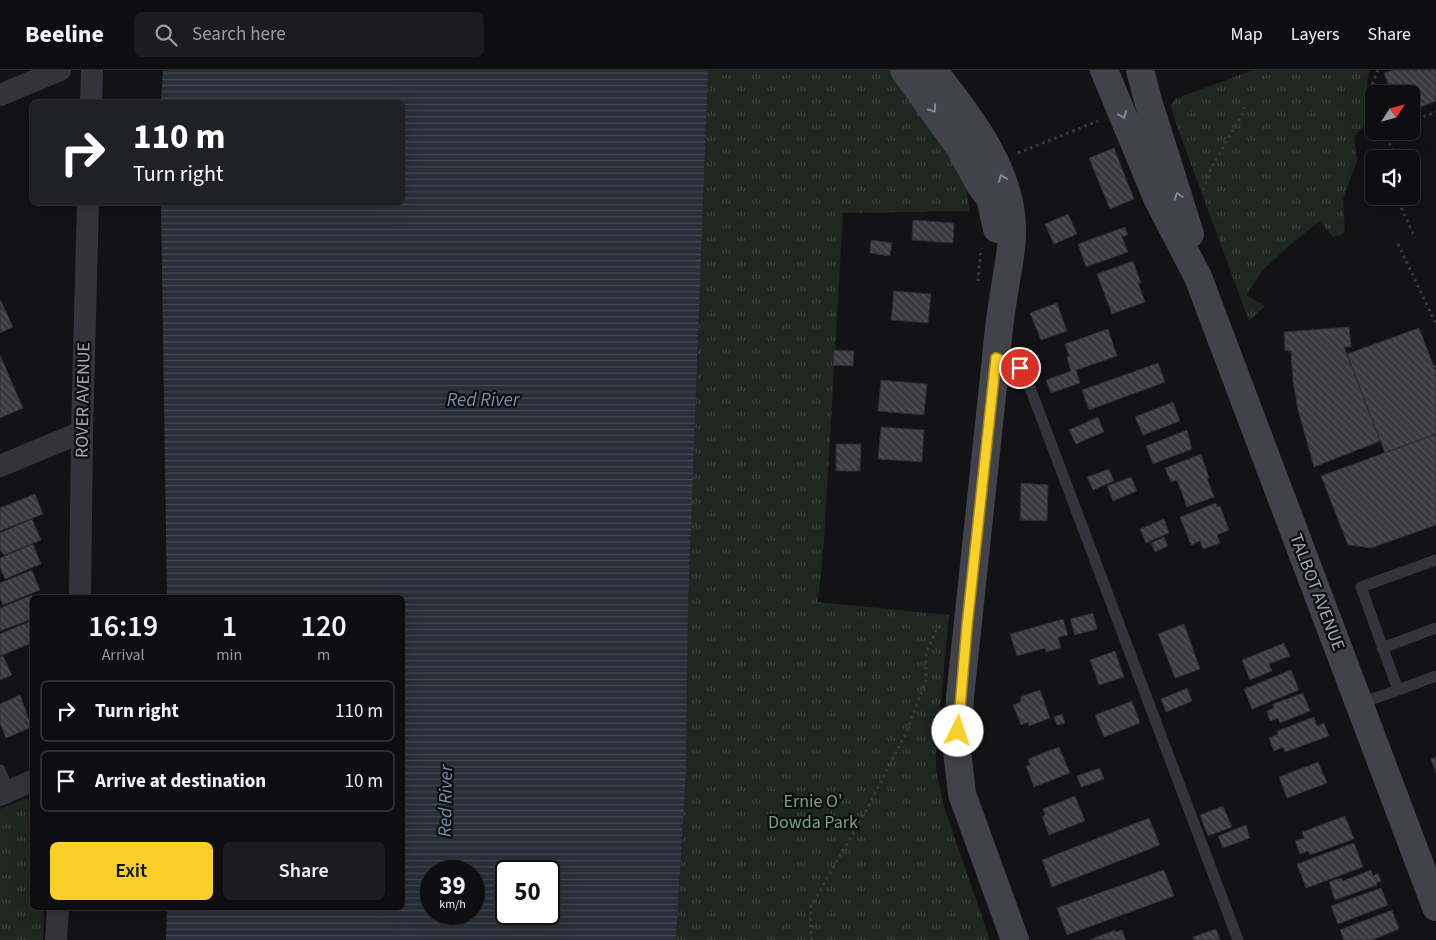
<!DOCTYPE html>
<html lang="en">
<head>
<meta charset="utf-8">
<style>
  :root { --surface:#0e0e10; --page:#1c1c1e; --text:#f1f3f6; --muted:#9b9c9f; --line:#2e2e30; --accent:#f8d027 }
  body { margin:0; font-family:"Source Sans 3",sans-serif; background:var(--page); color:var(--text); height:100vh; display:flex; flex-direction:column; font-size:19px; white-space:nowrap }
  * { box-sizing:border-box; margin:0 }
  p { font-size:16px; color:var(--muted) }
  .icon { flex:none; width:28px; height:28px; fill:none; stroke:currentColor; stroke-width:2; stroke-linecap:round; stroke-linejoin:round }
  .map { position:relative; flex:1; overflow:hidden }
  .sheet { position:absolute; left:30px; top:525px; width:375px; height:315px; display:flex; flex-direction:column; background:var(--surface); border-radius:8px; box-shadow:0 5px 20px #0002,0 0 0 1px var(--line) }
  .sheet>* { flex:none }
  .guide { position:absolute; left:30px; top:30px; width:375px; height:105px; border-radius:8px; box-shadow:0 5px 20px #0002,0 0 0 1px var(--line); background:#202124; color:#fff; overflow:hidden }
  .needle { width:32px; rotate:54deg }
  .controls { position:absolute; left:1365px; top:15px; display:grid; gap:10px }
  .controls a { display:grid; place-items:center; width:55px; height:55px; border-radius:8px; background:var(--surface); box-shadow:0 5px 20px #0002,0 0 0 1px var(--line); font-size:25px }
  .speed { position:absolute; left:420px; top:790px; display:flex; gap:10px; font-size:25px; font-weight:700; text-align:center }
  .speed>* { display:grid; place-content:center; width:65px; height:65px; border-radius:50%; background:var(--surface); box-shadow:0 5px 20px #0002,0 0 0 1px var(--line); line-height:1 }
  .speed small { font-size:12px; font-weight:400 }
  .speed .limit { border:2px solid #111; border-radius:8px; background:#fff; color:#111 }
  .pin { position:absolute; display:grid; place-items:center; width:42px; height:42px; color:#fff; margin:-21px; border:2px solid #fff; border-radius:50%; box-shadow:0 1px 5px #0007 }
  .me { position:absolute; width:55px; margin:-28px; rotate:4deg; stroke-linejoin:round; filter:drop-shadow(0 0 4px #0008) }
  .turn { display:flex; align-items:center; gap:18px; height:105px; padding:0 20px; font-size:22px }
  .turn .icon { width:65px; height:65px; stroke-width:2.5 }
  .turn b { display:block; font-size:35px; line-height:42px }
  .eta { display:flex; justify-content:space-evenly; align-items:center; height:85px; text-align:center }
  .eta b { font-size:30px; font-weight:600; line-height:35px }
  .primary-button { display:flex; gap:10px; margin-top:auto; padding:10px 20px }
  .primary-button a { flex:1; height:58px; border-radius:8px; background:var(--accent); color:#111; font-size:20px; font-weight:600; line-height:58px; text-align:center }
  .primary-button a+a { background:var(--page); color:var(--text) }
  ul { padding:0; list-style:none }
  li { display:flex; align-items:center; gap:15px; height:62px; margin:0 10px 8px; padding:0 10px; border:2px solid var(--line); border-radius:8px }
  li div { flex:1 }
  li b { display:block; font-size:19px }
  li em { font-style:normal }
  header { display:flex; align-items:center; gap:30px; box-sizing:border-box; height:70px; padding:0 25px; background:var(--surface); border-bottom:1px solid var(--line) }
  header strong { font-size:24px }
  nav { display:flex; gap:28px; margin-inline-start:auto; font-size:18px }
  .search { width:350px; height:45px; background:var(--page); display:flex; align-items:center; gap:12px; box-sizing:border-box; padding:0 18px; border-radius:8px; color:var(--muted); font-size:19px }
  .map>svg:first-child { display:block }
  .park { fill:url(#park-tufts) }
  .water { fill:url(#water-rules); fill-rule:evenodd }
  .building { fill:url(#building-back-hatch); stroke:#2d2d31 }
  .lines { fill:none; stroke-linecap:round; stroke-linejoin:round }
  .path { stroke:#3a3b41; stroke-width:3; stroke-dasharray:2.5 4; stroke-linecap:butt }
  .lane { stroke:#34343a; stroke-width:11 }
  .street { stroke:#34343a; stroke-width:22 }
  .secondary { stroke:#42424a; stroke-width:28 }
  .oneway { stroke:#828490 }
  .route-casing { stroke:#a18719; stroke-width:12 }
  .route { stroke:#f8d027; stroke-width:9 }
  .labels { text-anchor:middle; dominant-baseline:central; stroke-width:4.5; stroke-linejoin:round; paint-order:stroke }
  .street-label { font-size:18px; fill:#a4a7b6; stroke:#0e0e0f }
  .park-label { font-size:18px; fill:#7aa182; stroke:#0e0e0f }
  .water-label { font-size:19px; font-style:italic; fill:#798fb2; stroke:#0e0e0f }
</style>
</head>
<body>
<header>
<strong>Beeline</strong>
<div class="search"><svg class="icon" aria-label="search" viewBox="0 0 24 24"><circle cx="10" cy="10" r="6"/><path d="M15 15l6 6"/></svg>Search here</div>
<nav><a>Map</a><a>Layers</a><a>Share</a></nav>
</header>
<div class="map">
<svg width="1436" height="870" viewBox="0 0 1436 870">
  <defs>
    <pattern id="park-tufts" width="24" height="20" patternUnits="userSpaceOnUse" patternTransform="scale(1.25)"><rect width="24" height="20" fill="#1f2721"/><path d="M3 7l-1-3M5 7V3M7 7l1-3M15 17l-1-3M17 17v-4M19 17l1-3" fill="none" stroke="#3d443f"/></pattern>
    <pattern id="water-rules" width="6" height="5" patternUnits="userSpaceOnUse" patternTransform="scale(1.25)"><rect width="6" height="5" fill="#292f39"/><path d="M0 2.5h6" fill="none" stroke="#454a53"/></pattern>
    <pattern id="building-back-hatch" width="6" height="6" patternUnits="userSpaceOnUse" patternTransform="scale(1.25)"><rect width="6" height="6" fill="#3a3b40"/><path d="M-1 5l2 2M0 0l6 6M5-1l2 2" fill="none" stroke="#545459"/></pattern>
  </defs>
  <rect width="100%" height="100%" fill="#131315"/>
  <path class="park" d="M708,0H889C916,36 970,94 969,141L843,143L824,471L818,532L949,545L936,683V700L944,737L990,870H676L686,699L688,539Z
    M1253,0H1370C1363,23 1371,20 1374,39C1375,45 1374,51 1374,56L1366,55L1354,66L1357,91L1343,129L1345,162L1339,166L1333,167L1320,151L1291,174L1263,200L1246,225L1264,235V237L1249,251L1174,48L1171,36L1175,29L1183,26Z
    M24,729L32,730V838H44L43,870H0V739Z"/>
  <path class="water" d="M163,0H708L688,539L686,699L676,870H166L167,838H402V528L167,527L161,133L402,132V32H161ZM431,801H474V844H431ZM506,801H549V844H506Z"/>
  <path class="building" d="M1393,0H1436V31L1411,41V24H1392L1384,3Z
    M1114,78L1134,129L1110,139L1089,88Z
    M1068,144L1077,164L1054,174L1045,154Z
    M913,150L954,153L953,173L912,170Z
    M1125,157L1128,165L1122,167L1128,182L1086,197L1078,174Z
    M871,170L892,173L890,186L870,183Z
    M1133,191L1141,213H1138L1145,232L1112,244L1097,204Z
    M894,221L931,224L928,253L891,250Z
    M0,229L13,257L0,263Z
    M1057,233L1067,261L1041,270L1030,243Z
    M1349,257L1351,277H1344L1380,371L1314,397L1298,340L1293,311L1291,281H1285L1284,262Z
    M1419,258L1436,302V364L1385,383L1347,284Z
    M1108,259L1117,286L1076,300L1080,313L1051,323L1046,310L1071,301L1067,288L1069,286L1065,274Z
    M834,280L854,281L853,296L833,295Z
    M0,285L23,338L0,348Z
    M1158,293L1165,312L1089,340L1082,320Z
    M881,310L927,314L924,345L878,341Z
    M1173,332L1180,351L1143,365L1135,347Z
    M1098,347L1104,362L1076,374L1069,360Z
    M881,357L924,360L922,392L878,389Z
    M1187,360L1192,379L1153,394L1146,376Z
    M1436,364V455L1371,478L1348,475L1321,406Z
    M836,374H861L860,401H836Z
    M1201,384L1209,408H1207L1214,427L1187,437L1177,410L1171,412L1165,398Z
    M1109,399L1114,411L1093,420L1087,407Z
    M1131,407L1137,421L1113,431L1107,416Z
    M1021,413L1048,415L1047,451L1020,450Z
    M35,424L43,444L0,461V438Z
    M1216,433L1217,437L1220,436L1229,460L1217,465L1220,473L1203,479L1200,471L1191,475L1180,447Z
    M32,449L41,470L4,485L0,480V463Z
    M1164,449L1169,463L1146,473L1140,459Z
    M1164,467L1168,476L1155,482L1151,473Z
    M33,474L41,494L5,509L0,498V488Z
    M32,500L40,520L3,535L0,529V513Z
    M32,525V549L0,561V538Z
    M1093,543L1097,559L1075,565L1070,549Z
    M1063,549L1068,565L1058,567L1061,578L1046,582L1045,578L1017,586L1010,564Z
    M31,551L32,555V573L0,586V564Z
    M1184,554L1200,599L1175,608L1158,564Z
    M1284,573L1290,586L1269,594L1272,601L1250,610L1242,590Z
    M1115,581L1124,607L1099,615L1090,590Z
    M3,586L12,605L0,610V587Z
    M1291,600L1299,620L1252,639L1244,619Z
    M1187,618L1192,631L1166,642L1161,629Z
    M1040,620L1050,648L1029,656L1028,652L1021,655L1013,635L1021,632L1020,627Z
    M1303,623L1310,641L1280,653L1278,648L1270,651L1267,641L1274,638L1273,634Z
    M20,625L32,657L6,668L0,653V634Z
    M1132,631L1140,653L1104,667L1095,645Z
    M1062,644L1065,653L1057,655L1054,647Z
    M1314,647L1317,656L1324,653L1329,666L1285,682L1283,677L1274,681L1269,668L1278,664L1277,661Z
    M1059,677L1070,703L1034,717L1026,696L1030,695L1028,689Z
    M1436,687V703L1431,689Z
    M1318,692L1327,713L1287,728L1279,707Z
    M1100,698L1104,709L1081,717L1077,706Z
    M1075,726L1085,751L1049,765L1042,747L1045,745L1043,739Z
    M1223,736L1232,757L1208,766L1200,745Z
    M1345,746L1354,769L1310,785L1308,781L1300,784L1295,771L1304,768L1302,762Z
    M1149,748L1160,775L1052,817L1042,790Z
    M1246,755L1250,768L1223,778L1218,766Z
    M1354,773L1363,797L1306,818L1297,794Z
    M1164,800L1174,826L1067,865L1057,838Z
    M1371,800L1373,806L1378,803L1381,811L1376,813L1377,815L1335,830L1329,812L1341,808L1343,811Z
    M1381,818L1388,835L1338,854L1331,836Z
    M1392,840L1399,859L1372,870H1344L1340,860Z
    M1216,859L1220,870H1194L1193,867Z
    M1115,860V862L1122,860L1126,870H1089Z"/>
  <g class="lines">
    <path class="path" d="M1374,32L1369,21L1378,0
      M1411,51L1436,42
      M1384,61L1397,89
      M1018,83L1098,51
      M1203,120L1211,98L1242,45L1245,33
      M1396,126L1415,168
      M1398,174L1436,254
      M978,211L981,178
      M1434,297L1436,296
      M812,870L810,854L811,836L867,739L907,661L926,610V582L938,557L943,555"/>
    <path class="lane" d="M996,288L1023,299L1238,870
      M1436,490L1361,517L1398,620L1436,606
      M1382,578L1436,558
      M1359,634L1398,620
      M0,700L8,721"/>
    <path class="street" d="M0,25L60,0
      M91,32L92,0
      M0,396L82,362
      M80,528L82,362L88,132
      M0,725L32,711
      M56,870L58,838"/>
    <path class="secondary" d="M904,0L960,78L980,115L990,128L997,159
      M933,0C964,40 1001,86 1010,137C1016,169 1008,193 1004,224C1000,245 998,266 996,288C983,401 971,514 960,627L957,681L962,724L1015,870
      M1104,0L1157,128L1198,207L1436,837
      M1140,0L1149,34L1190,164"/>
  </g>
  <defs><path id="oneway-chevron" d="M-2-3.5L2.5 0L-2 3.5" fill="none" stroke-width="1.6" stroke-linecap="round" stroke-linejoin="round" transform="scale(1.25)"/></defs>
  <g class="oneway">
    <use href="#oneway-chevron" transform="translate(933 39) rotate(55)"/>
    <use href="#oneway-chevron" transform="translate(1123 45) rotate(67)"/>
    <use href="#oneway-chevron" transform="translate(1002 108) rotate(-110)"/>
    <use href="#oneway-chevron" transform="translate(1178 126) rotate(-108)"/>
  </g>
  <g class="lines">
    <g class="route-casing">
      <path id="route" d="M958,661L967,556L996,288L1020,298"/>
    </g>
    <use href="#route" class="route"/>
  </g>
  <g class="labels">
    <g class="street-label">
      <text transform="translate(83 330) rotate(-89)">ROVER AVENUE</text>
      <text transform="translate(1317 522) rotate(69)">TALBOT AVENUE</text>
    </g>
    <g class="park-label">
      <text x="813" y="731">Ernie O'<tspan x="813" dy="21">Dowda Park</tspan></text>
    </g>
    <g class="water-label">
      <text x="483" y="330">Red River</text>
      <text transform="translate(446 731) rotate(-89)">Red River</text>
    </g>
  </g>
</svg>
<div class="controls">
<a><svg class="needle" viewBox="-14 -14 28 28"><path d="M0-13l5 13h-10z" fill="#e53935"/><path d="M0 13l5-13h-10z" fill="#9b9c9f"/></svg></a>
<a><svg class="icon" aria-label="sound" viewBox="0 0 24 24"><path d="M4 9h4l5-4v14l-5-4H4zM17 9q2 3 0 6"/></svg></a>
</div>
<div class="speed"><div>39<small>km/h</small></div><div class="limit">50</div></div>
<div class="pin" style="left:1020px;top:298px;background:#d93025"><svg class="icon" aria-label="arrive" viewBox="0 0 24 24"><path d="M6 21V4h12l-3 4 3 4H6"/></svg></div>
<svg class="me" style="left:958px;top:661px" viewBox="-20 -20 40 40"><circle r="19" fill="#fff"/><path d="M0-13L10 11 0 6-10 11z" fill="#f8d027"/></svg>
<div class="guide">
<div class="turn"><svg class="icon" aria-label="right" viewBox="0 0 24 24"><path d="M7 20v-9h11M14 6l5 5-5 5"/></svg><div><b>110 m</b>Turn right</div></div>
</div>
<section class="sheet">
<div class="eta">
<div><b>16:19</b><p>Arrival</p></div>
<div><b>1</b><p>min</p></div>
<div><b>120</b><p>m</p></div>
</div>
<ul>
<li><svg class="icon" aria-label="right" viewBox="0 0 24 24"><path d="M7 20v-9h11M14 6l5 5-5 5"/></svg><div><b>Turn right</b></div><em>110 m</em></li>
<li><svg class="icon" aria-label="arrive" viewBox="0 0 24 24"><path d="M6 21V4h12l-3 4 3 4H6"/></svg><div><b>Arrive at destination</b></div><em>10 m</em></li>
</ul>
<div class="primary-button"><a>Exit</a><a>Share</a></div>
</section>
</div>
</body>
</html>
